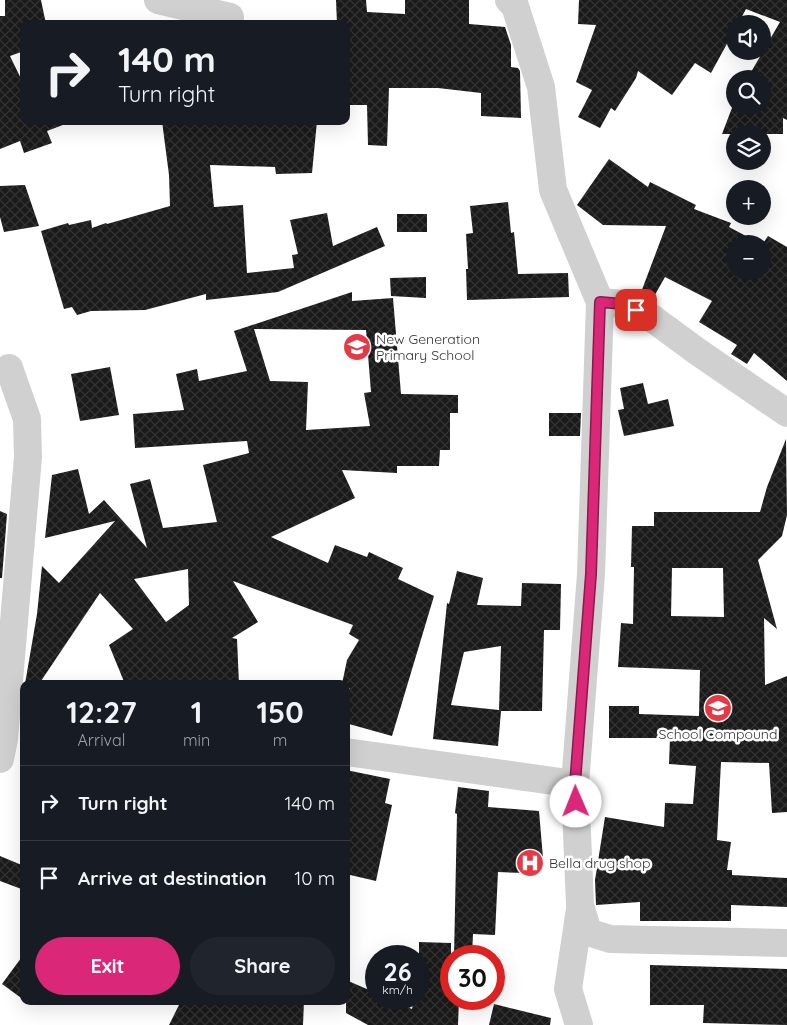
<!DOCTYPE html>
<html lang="en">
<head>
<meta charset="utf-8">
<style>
  :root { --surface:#171b24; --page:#20242c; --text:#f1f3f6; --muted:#9ea1a6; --line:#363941; --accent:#db2777 }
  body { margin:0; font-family:Quicksand,sans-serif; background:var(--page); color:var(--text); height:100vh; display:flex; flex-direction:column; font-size:19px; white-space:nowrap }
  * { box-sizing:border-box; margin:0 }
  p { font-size:16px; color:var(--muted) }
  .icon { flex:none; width:28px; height:28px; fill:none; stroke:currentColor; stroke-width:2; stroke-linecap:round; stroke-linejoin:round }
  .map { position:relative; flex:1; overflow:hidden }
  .details { position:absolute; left:20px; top:680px; width:330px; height:325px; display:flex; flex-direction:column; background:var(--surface); border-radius:10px; box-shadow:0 5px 20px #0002 }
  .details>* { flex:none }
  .top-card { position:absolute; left:20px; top:20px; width:330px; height:105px; border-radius:10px; box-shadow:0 5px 20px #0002; background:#171b24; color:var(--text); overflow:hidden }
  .fabs { position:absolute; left:726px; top:15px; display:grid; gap:10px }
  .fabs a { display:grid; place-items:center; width:45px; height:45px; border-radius:50%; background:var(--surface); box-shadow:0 5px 20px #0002; font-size:25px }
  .speed { position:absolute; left:365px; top:945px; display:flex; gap:10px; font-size:25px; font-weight:700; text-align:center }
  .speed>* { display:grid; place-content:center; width:65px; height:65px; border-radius:50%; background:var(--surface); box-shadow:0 5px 20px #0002; line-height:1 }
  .speed small { font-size:12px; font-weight:400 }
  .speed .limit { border:8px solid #d22; background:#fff; color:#111 }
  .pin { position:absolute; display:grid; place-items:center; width:42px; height:42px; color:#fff; margin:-21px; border-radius:10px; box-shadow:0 2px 8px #0006 }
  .me { position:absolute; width:55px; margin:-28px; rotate:359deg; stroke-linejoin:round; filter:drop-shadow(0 0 4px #0008) }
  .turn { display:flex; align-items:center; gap:18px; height:105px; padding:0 15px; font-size:22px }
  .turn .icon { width:65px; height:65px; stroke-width:2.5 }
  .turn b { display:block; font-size:35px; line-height:42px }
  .eta { display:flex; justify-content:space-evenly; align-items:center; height:85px; text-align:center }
  .eta b { font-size:30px; font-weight:700; line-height:35px }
  .cta { display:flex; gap:10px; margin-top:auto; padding:10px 15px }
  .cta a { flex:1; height:58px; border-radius:30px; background:var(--accent); color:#fff; font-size:20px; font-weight:700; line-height:58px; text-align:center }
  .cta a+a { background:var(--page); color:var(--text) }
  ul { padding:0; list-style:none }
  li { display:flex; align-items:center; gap:15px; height:75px; padding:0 15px; border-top:1px solid var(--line) }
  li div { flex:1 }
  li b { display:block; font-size:19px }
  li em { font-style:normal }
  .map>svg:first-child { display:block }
  .building { fill:url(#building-cross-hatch); fill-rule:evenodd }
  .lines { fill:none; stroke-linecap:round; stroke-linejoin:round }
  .minor { stroke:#d0d0d0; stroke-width:28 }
  .route-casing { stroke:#8e194d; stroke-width:12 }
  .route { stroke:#db2777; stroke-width:9 }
  .labels { text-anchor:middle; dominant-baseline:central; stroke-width:5; stroke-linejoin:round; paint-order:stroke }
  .poi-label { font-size:14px; fill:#333; stroke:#fff; text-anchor:start }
</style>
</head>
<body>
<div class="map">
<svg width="787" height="1025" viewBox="0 0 787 1025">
  <defs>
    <pattern id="building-cross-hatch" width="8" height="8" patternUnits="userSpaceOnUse" patternTransform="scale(1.25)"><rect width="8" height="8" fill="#1a1a1a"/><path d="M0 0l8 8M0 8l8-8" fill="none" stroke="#333"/></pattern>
  </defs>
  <rect width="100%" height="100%" fill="#fff"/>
  <path class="building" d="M5,0H41L46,24H24V51L10,56L24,85V121H68V123L47,131L52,143L24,153L20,141L0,149V16H5Z
    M336,0H366L367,12L405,14V0H469V24L505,27L511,45V67L518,68L520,71L521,118L481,116V93L438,88H389L387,146L368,145L367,105H346V24H337Z
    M579,0H787V120L783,118V134H722L735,100V106H762V79H747L780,22L746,9L738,24H735V29L711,73L695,63L672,95L638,71L636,78L615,111L611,108L600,128L578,117L592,90L576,82L596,25L578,24Z
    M162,121H317L312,173L276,174L275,167L210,165L214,207L243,205L247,273L294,268L292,255L298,254L290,220L327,213L333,246L377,227L385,246L278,292L206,300V294L145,310L91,311L77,315L72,307L64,309L41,231L68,223L69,225L91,220L92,228L106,223L107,224L170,206L169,175Z
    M609,159L648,187L650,182L696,205L694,209L731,223L729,227L761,244H735V271H762V245L768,236L787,247V381L754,353L747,364L731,354L737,345L699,322L712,301L665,277L652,300L640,295L666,226L603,225L577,205Z
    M25,185L39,226L4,232L0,217V186Z
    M508,202L511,233L514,232L518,274L568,273L569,297L467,300L466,269H468L466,234L473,233L470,206Z
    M397,214H427V232H397Z
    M426,277V298L391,296L390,278Z
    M352,292V301L393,298L401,394L458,395V413H450V450H440L439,466H397V473L342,470L355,498L271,537L328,563L335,545L367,557L369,552L403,568L398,579L434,596L392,736L349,724L350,688L346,687V684H342L347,660L359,640L349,634L353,625L233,581L258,622L232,638L237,639L239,684H125L109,645L133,629L100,593L39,684H25L37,614L42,566L59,583L115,521L45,538L52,475L78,469L89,514L104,500L147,548L130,484L150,479L163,528L217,522L203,465L249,453L247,441L135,448L133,414L184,410L176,374L197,369L199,381L247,371L234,331ZM254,329L366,330L371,392L364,393L370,426L306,430L308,382L270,381ZM188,569L189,605L166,622L134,579Z
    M110,367L119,415L80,421L71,374Z
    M643,383L648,404L668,399L674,426L624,436L618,410L624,409L620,388Z
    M549,413H581L580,436H549Z
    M786,439L787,515L782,536L758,560L777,629L764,618L765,685L787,676V812L772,813L769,763L721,762L717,840L731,842L727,870H732V875L787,878V907L731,905V921H640V902L596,905L595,880L605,817L664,827L665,803L693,804L696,766L669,764L670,738H609V706H639V714L699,716L700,670L618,667L621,623L633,624L634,567H631L632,526H654V512H760L767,487ZM672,568H723L724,617L671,616Z
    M0,511L7,514L2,578H0Z
    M457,571L483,578L477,605L521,606L522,583L561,584L560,630H544L542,711H501L498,746L433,739L447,603L449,604ZM501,646L499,710L451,705L464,652Z
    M346,770L390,779L385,803L392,805L376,881L346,874Z
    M458,787L489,791L488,807L539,811L543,858L525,857L524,873L498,872L495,935L473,934L472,956H454L457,814L455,813Z
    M0,856L24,866V890L0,881Z
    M419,942L451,943V999H459L458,1025H368L346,1013V980L376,993V999H388L412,1009L414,999H419Z
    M24,954V1000L2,984Z
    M650,965L787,969V1025L703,1023L704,1005H650Z
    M181,1001H304L303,1025H169Z
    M494,1004L551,1018L550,1025H489Z"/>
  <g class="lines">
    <path class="minor" d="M158,0L230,17
      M509,0L515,6L541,87L553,190L600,302L591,574L575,784L580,905L588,932L610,939L787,943
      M600,302L623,304L649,316L698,352L787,413
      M346,752L575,784
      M0,759L4,739L28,457L27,419L9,368
      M579,1025L568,989L580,909"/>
  </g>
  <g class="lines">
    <g class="route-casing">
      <path id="route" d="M576,802L575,784L591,574L600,302L623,304L636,310"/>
    </g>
    <use href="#route" class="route"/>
  </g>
  <defs>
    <g id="school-disc" transform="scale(1.4375)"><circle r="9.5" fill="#e63946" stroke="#fff"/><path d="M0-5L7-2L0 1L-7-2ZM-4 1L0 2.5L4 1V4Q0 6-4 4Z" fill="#fff"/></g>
    <g id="hospital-disc" transform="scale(1.4375)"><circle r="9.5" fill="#e63946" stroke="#fff"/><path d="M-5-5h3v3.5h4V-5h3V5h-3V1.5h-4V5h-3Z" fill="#fff"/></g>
  </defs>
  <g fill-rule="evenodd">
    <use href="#school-disc" x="357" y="347"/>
    <use href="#school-disc" x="718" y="708"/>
    <use href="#hospital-disc" x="530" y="863"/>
  </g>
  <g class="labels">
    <g class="poi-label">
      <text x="376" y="339">New Generation<tspan x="376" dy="16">Primary School</tspan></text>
      <text x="718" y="734" text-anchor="middle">School Compound</text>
      <text x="549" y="863">Bella drug shop</text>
    </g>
  </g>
</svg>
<div class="fabs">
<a><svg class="icon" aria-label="sound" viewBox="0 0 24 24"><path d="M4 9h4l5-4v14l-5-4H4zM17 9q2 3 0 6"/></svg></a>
<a><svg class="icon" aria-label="search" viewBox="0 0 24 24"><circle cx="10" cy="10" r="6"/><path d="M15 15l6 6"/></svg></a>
<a><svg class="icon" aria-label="layers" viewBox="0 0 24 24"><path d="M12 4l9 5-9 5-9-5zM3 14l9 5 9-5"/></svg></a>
<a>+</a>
<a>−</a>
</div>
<div class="speed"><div>26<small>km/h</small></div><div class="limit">30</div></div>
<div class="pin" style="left:636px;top:310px;background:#d93025"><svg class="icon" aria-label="arrive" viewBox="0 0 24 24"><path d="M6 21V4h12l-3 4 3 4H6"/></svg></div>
<svg class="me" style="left:576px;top:802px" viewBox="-20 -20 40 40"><circle r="19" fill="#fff"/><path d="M0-13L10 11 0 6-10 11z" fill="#db2777"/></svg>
<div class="top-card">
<div class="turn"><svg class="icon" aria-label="right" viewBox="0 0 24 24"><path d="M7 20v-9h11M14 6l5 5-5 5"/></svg><div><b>140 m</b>Turn right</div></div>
</div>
<section class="details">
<div class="eta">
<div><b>12:27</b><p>Arrival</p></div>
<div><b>1</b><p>min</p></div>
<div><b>150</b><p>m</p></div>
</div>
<ul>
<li><svg class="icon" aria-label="right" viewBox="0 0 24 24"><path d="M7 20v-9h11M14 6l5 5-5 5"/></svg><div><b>Turn right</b></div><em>140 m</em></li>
<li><svg class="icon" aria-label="arrive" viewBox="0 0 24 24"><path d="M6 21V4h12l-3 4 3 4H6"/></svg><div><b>Arrive at destination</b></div><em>10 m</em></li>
</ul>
<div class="cta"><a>Exit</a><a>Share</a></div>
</section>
</div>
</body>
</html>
